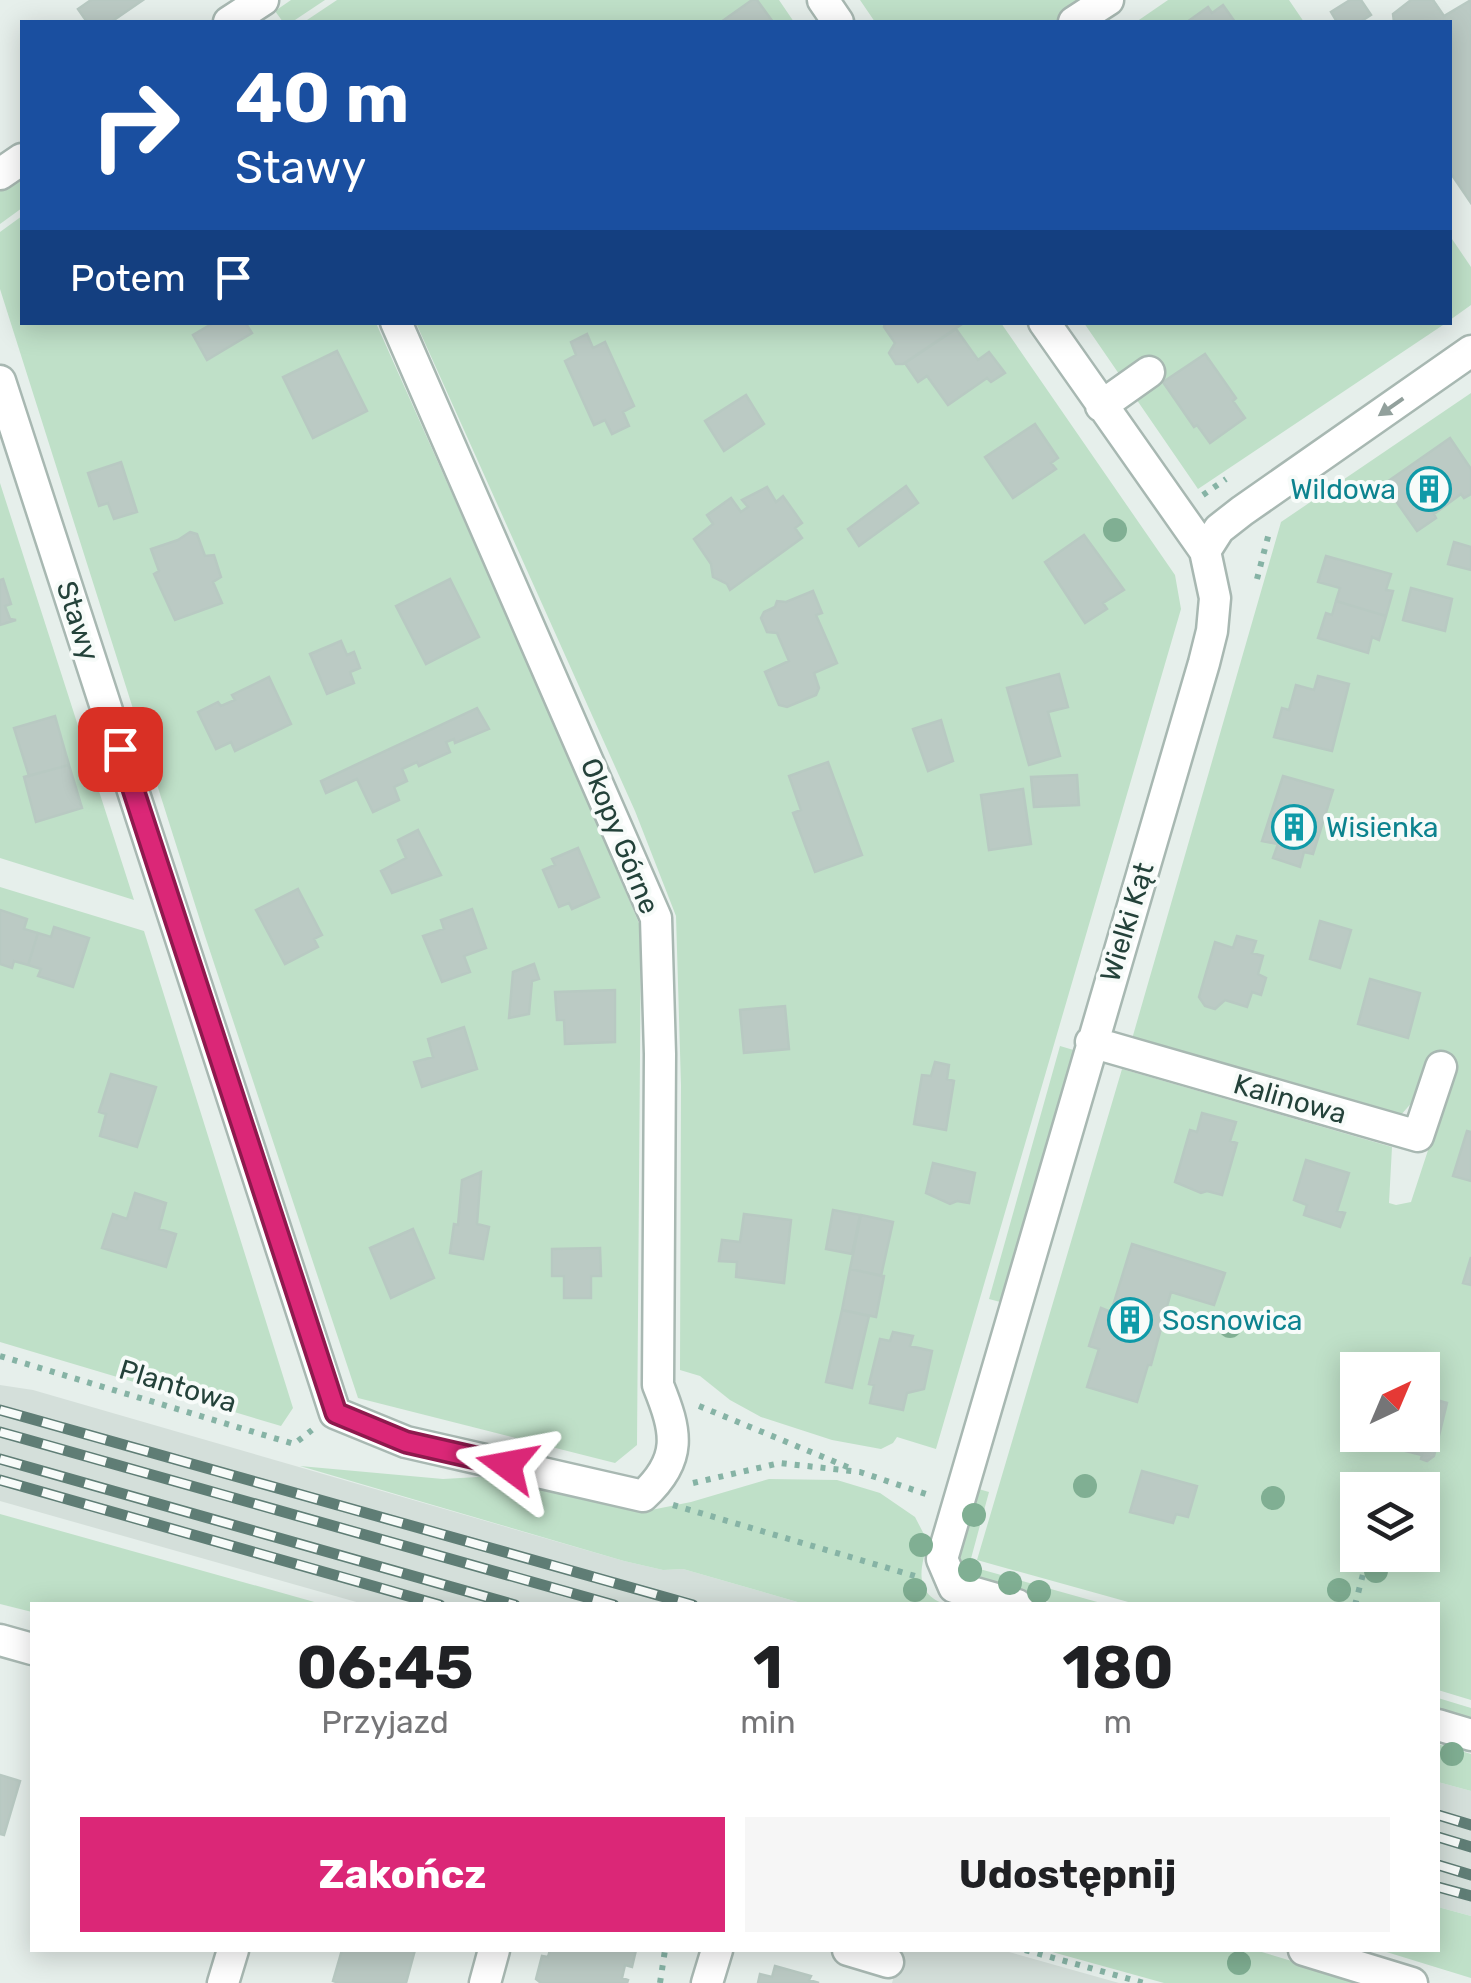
<!DOCTYPE html>
<html lang="pl">
<head>
<meta charset="utf-8">
<style>
  :root { --surface:#fff; --page:#f6f6f6; --text:#202124; --muted:#757577; --accent:#db2777 }
  body { margin:0; font-family:Rubik,sans-serif; background:var(--page); color:var(--text); height:100vh; display:flex; flex-direction:column; font-size:38px; white-space:nowrap }
  * { box-sizing:border-box; margin:0 }
  p { font-size:32px; color:var(--muted) }
  .icon { flex:none; width:55px; height:55px; fill:none; stroke:currentColor; stroke-width:2; stroke-linecap:round; stroke-linejoin:round }
  .map { position:relative; flex:1; overflow:hidden }
  .sheet { position:absolute; left:30px; top:1602px; width:1410px; height:350px; display:flex; flex-direction:column; background:var(--surface); border-radius:0px; box-shadow:0 5px 25px #0003 }
  .sheet>* { flex:none }
  .hud { position:absolute; left:20px; top:20px; width:1432px; height:305px; border-radius:0px; box-shadow:0 5px 25px #0003; background:#1a4fa0; color:#fff; overflow:hidden }
  .needle { width:65px; rotate:44deg }
  .fabs { position:absolute; left:1340px; top:1352px; display:grid; gap:20px }
  .fabs a { display:grid; place-items:center; width:100px; height:100px; border-radius:0px; background:var(--surface); box-shadow:0 5px 25px #0003; font-size:50px }
  .pin { position:absolute; display:grid; place-items:center; width:85px; height:85px; color:#fff; margin:-42px; border-radius:20px; box-shadow:0 5px 15px #0006 }
  .me { position:absolute; width:110px; margin:-55px; rotate:283deg; stroke-linejoin:round; filter:drop-shadow(0 0 8px #0008) }
  .turn { display:flex; align-items:center; gap:35px; height:210px; padding:0 50px; font-size:45px }
  .turn .icon { width:130px; height:130px; stroke-width:2.5 }
  .turn b { display:block; font-size:70px; line-height:85px }
  .then { display:flex; align-items:center; height:95px; padding:0 50px; background:#0003; gap:20px; font-size:38px }
  .eta { display:flex; justify-content:space-evenly; align-items:center; height:170px; text-align:center }
  .eta b { font-size:60px; font-weight:700; line-height:70px }
  .action { display:flex; gap:20px; margin-top:auto; padding:20px 50px }
  .action a { flex:1; height:115px; border-radius:0px; background:var(--accent); color:#fff; font-size:40px; font-weight:700; line-height:115px; text-align:center }
  .action a+a { background:var(--page); color:var(--text) }
  .map>svg:first-child { display:block }
  .built { fill:#d4dfda }
  .green { fill:#bfe0c8; fill-rule:evenodd }
  .building { fill:#bbcac4; stroke:#b8c9c2; stroke-width:2.5 }
  .lines { fill:none; stroke-linecap:round; stroke-linejoin:round }
  .minor-casing { stroke:#a8b8b2; stroke-width:35 }
  .path { stroke:#86b3a5; stroke-width:6; stroke-dasharray:5 8; stroke-linecap:butt }
  .minor { stroke:#fff; stroke-width:30 }
  .rail-casing { stroke:#5f7d75; stroke-width:11 }
  .rail { stroke:#f7fbf9; stroke-width:8; stroke-dasharray:22; stroke-linecap:butt }
  .tree { fill:#80af93 }
  .oneway { fill:#92a09c }
  .route-casing { stroke:#8e194d; stroke-width:25 }
  .route { stroke:#db2777; stroke-width:18 }
  .labels { text-anchor:middle; dominant-baseline:central; stroke-width:8; stroke-linejoin:round; paint-order:stroke }
  .culture-label { font-size:28px; fill:#0d838f; stroke:#f7fbf9; text-anchor:start }
  .street-label { font-size:28px; fill:#24423a; stroke:#f7fbf9 }
</style>
</head>
<body>
<div class="map">
<svg width="1471" height="1983" viewBox="0 0 1471 1983">
  <rect width="100%" height="100%" fill="#e6efeb"/>
  <path class="built" d="M0,1385L33,1390L624,1561L663,1570L683,1569L808,1605H367L0,1501Z
    M1438,1782L1471,1791V1916L1438,1907Z
    M901,1950H1002L1119,1983H892Z"/>
  <path class="green" d="M291,0H325L292,22H283L275,11Z
    M337,0H779L794,22H304Z
    M860,0H1088L1057,22H875Z
    M1168,0H1289L1304,22H1136Z
    M22,176V208L0,224V191Z
    M22,216V322L376,323L567,752L641,928L637,1445L615,1463L358,1398L205,936L0,289V232Z
    M1450,236L1471,267V305L1450,320Z
    M416,323H1001L1175,575L1181,609L936,1449L897,1437L893,1443L881,1449L832,1440L761,1417L730,1400L700,1376L680,1370L681,1085L676,916L635,811Z
    M1084,323H1446L1198,489Z
    M1471,393V1700L1438,1690V1605H1139L977,1560L1122,1069L1392,1147L1389,1203L1396,1205L1411,1202L1456,1065L1422,1091L1400,1116L1132,1039L1281,522ZM1358,1370H1422V1435H1358ZM1358,1490H1422V1555H1358Z
    M0,483L134,900L0,858Z
    M0,887L144,931L293,1408L281,1426L0,1342Z
    M1060,1046L1077,1051L1004,1303L989,1299Z
    M300,1466L443,1479L495,1476L641,1512L691,1502L769,1479L837,1480L880,1493L915,1517L928,1542C920,1569 913,1595 948,1605H808L683,1569L663,1570L624,1561Z
    M975,1488L989,1492L969,1566L1108,1605H1059L970,1578C946,1554 967,1517 975,1488Z
    M0,1514L325,1605H32V1612L0,1604Z
    M1438,1698L1471,1708V1723L1438,1714Z
    M1438,1744L1471,1754V1791L1438,1782Z
    M1438,1907L1471,1916V1978L1380,1950H1438Z
    M1045,1950H1255L1365,1983H1164Z"/>
  <path class="building" d="M91,0H143L111,22H87L78,9Z
    M752,0H757L773,22H721Z
    M1350,0H1361L1371,15L1360,22H1337L1331,12Z
    M1411,0H1433L1444,16L1471,0V203L1450,172V22H1394L1393,14Z
    M1223,5L1235,22H1187L1208,7L1212,13Z
    M215,322H245L252,333L207,360L193,335Z
    M885,322H965L903,364H896L889,353L895,343L884,327Z
    M956,329L978,360L989,352L1005,373L991,382L987,378L948,405L927,376L918,382L905,363Z
    M587,334L593,348L605,342L634,406L623,412L629,426L612,434L605,420L594,425L565,361L576,355L571,342Z
    M337,351L367,411L313,438L283,377Z
    M1205,354L1236,398L1233,401L1245,418L1210,443L1197,425L1194,427L1163,382Z
    M746,395L764,424L724,451L705,421Z
    M1035,424L1058,458L1051,463L1056,469L1013,498L985,457Z
    M1450,438L1471,469V494L1464,498L1461,494L1434,514L1436,518L1417,531L1384,484Z
    M121,462L137,512L114,519L108,503L99,506L88,473Z
    M906,486L918,503L859,546L848,529Z
    M767,487L776,502L783,496L802,523L795,528L802,538L730,590L727,584L713,577L711,564L694,539L713,524L707,515L731,498L741,512L748,507L742,500Z
    M190,532L197,534L205,556L214,555L221,577L213,582L222,603L175,620L154,574L159,571L151,549L178,540Z
    M1084,535L1124,590L1103,603L1107,609L1085,623L1045,562Z
    M1454,542L1471,547V570L1448,564Z
    M1326,556L1391,574L1386,590L1393,591L1386,616L1336,601L1340,588L1318,582Z
    M3,579L11,604L5,606L10,619L16,620L0,625V580Z
    M450,579L479,637L426,664L396,606Z
    M1411,588L1452,599L1445,631L1403,620Z
    M813,591L822,613L816,615L837,663L814,673L819,688L816,695L787,707L779,705L765,672L789,661L777,633L767,632L761,618L764,612L775,607L777,601L786,602Z
    M1336,601L1386,616L1379,640L1372,637L1368,653L1318,638L1326,613L1332,615Z
    M341,641L347,655L354,652L360,668L350,672L354,683L327,694L310,654Z
    M1059,674L1068,707L1048,712L1060,756L1029,765L1007,688Z
    M1318,676L1349,684L1332,751L1274,737L1282,708L1289,710L1296,685L1314,690Z
    M269,677L291,724L235,751L231,742L216,749L198,712L218,702L221,706L235,700L232,695Z
    M477,708L489,729L455,743L454,739L446,742L450,752L419,766L417,762L402,769L407,781L394,787L399,800L373,812L357,779L326,793L321,781Z
    M55,716L69,765L29,776L14,728Z
    M941,720L953,761L928,771L913,729Z
    M828,762L862,855L815,872L793,813L801,810L789,776Z
    M69,765L82,808L36,822L24,777Z
    M1077,775L1079,805L1034,807L1031,777Z
    M1283,776L1333,790L1313,854L1304,852L1300,867L1273,858L1278,844L1262,841Z
    M1023,789L1031,844L989,850L981,795Z
    M418,830L441,875L392,893L381,871L406,858L398,840Z
    M578,848L599,897L572,909L569,903L559,907L543,870L555,865L552,859Z
    M298,889L322,935L314,939L318,947L285,964L256,910Z
    M472,909L486,948L464,956L470,972L442,982L423,936L444,929L441,920Z
    M0,910L27,919L24,929L38,933L28,965L14,961L12,968L0,964Z
    M1320,921L1351,930L1340,968L1310,959Z
    M54,927L89,938L73,987L38,976L41,969L28,965L38,933L51,937Z
    M1237,936L1256,941L1252,953L1263,956L1258,974L1266,978L1261,995L1252,992L1247,1007L1225,1000L1215,1009L1205,1006L1199,997L1215,942L1233,948Z
    M534,964L539,979L532,981L529,1014L509,1018L513,972Z
    M1370,979L1420,993L1408,1038L1358,1024Z
    M615,990V1042L565,1044L564,1020H557L555,992Z
    M785,1006L789,1049L744,1053L740,1010Z
    M464,1027L477,1069L422,1087L414,1062L433,1057L428,1039Z
    M935,1062L949,1065L947,1079L954,1081L946,1130L914,1124L922,1075L931,1076Z
    M111,1074L156,1087L137,1147L100,1136L106,1114L99,1112Z
    M1202,1113L1236,1122L1230,1141L1237,1143L1222,1195L1207,1191L1201,1193L1175,1182L1190,1130L1197,1132Z
    M1467,1131L1471,1132V1181L1453,1176Z
    M1306,1160L1349,1173L1337,1211L1345,1213L1340,1227L1304,1215L1307,1205L1294,1200Z
    M933,1163L975,1173L969,1203L957,1201L950,1204L926,1193Z
    M481,1172L477,1224L489,1227L483,1259L450,1253L454,1224L458,1225L462,1180Z
    M135,1193L166,1203L159,1229L176,1234L166,1267L102,1248L113,1214L127,1219Z
    M833,1210L860,1215L852,1254L826,1249Z
    M744,1214L791,1220L784,1283L736,1277L737,1262L719,1261L722,1240L740,1242Z
    M861,1215L893,1222L881,1276L850,1269Z
    M413,1229L434,1278L391,1298L370,1248Z
    M1132,1244L1225,1273L1214,1305L1171,1292L1151,1365H1148L1137,1402L1087,1387L1099,1349L1089,1346L1101,1308L1111,1312Z
    M600,1248L601,1276H591V1298H564V1276H552V1249Z
    M1471,1257V1285L1463,1283Z
    M850,1269L884,1276L876,1317L842,1310Z
    M842,1310L869,1316L852,1388L826,1382Z
    M893,1332L913,1336L910,1346L932,1351L924,1389L907,1393L903,1410L870,1403L874,1385L869,1384L880,1339L890,1341Z
    M1422,1396L1447,1403L1434,1456L1427,1461L1421,1459L1422,1455L1385,1446L1388,1435H1422Z
    M1142,1471L1197,1486L1188,1517L1176,1514L1173,1523L1130,1512Z
    M0,1775L20,1781L4,1835L0,1834Z
    M342,1950H415L406,1983H339L333,1981Z
    M550,1950H636L632,1967L625,1965L622,1978L628,1980L627,1983H541L536,1979L542,1956L548,1957Z
    M775,1966L811,1976L809,1980L819,1983H758L760,1974L772,1977Z"/>
  <g class="lines">
    <g class="minor-casing">
      <path id="minor" d="M823,0L838,22
        M229,22L263,0
        M1074,22L1108,0
        M0,174L22,159
        M0,381L335,1413L406,1442L643,1496C683,1459 677,1432 658,1385L660,1054L656,918L396,322
        M1101,406L1149,372
        M1205,551L1219,529L1242,511L1471,351
        M1091,1042L1418,1136L1441,1067
        M1017,1605L954,1587L942,1559L1204,663L1212,631L1215,598L1205,551L1044,322
        M0,1640L32,1649
        M1438,1725L1471,1735
        M848,1950L888,1962
        M1304,1950L1412,1983
        M223,1983L233,1950
        M485,1983L494,1950
        M707,1983L717,1950"/>
    </g>
    <path class="path" d="M1203,495L1226,479
      M1257,579L1270,529
      M0,1356L294,1444L312,1430
      M699,1406L850,1468
      M693,1483L780,1463L860,1472L929,1495
      M1385,1490V1487
      M673,1505L915,1576
      M1355,1605L1368,1555
      M1025,1950L1144,1983
      M660,1983L665,1950"/>
    <use href="#minor" class="minor"/>
    <g class="rail-casing">
      <path id="rail" d="M0,1410L693,1605
        M0,1432L614,1605
        M0,1459L515,1605
        M0,1480L440,1605
        M1438,1815L1471,1825
        M1438,1837L1471,1847
        M1438,1865L1471,1875
        M1438,1887L1471,1896"/>
    </g>
    <use href="#rail" class="rail"/>
  </g>
  <g class="tree">
    <circle cx="1115" cy="530" r="12"/>
    <circle cx="1230" cy="1326" r="12"/>
    <circle cx="1085" cy="1486" r="12"/>
    <circle cx="1273" cy="1498" r="12"/>
    <circle cx="974" cy="1515" r="12"/>
    <circle cx="921" cy="1545" r="12"/>
    <circle cx="970" cy="1570" r="12"/>
    <circle cx="1376" cy="1571" r="12"/>
    <circle cx="1010" cy="1583" r="12"/>
    <circle cx="915" cy="1590" r="12"/>
    <circle cx="1339" cy="1590" r="12"/>
    <circle cx="1039" cy="1592" r="12"/>
    <circle cx="1452" cy="1754" r="12"/>
    <circle cx="1239" cy="1963" r="12"/>
  </g>
  <defs><path id="oneway-solid" d="M-6-.8H1V-3.2L6.5 0L1 3.2V.8H-6Z" transform="scale(2.5)"/></defs>
  <use class="oneway" href="#oneway-solid" transform="translate(1391 407) rotate(145)"/>
  <g class="lines">
    <g class="route-casing">
      <path id="route" d="M120,749L336,1413L406,1442L507,1465"/>
    </g>
    <use href="#route" class="route"/>
  </g>
  <defs>
    <g id="building-ring" transform="scale(2.25)"><circle r="9.5" fill="#f7fbf9" stroke="#0f9aa8" stroke-width="1.5"/><path d="M-4-6H4V6H1V3H-1V6H-4ZM-2.5-4.3h1.7v1.8h-1.7ZM.8-4.3h1.7v1.8H.8ZM-2.5-1h1.7V.8h-1.7ZM.8-1h1.7V.8H.8Z" fill="#0f9aa8"/></g>
  </defs>
  <g fill-rule="evenodd">
    <use href="#building-ring" x="1429" y="489"/>
    <use href="#building-ring" x="1294" y="827"/>
    <use href="#building-ring" x="1130" y="1320"/>
  </g>
  <g class="labels">
    <g class="culture-label">
      <text x="1396" y="489" text-anchor="end">Wildowa</text>
      <text x="1326" y="827">Wisienka</text>
      <text x="1162" y="1320">Sosnowica</text>
    </g>
    <g class="street-label">
      <text transform="translate(78 621) rotate(72)">Stawy</text>
      <text transform="translate(620 836) rotate(68)">Okopy Górne</text>
      <text transform="translate(1127 922) rotate(-73)">Wielki Kąt</text>
      <text transform="translate(1290 1099) rotate(16)">Kalinowa</text>
      <text transform="translate(178 1386) rotate(17)">Plantowa</text>
    </g>
  </g>
</svg>
<div class="fabs">
<a><svg class="needle" viewBox="-14 -14 28 28"><path d="M0-13l5 13h-10z" fill="#e53935"/><path d="M0 13l5-13h-10z" fill="#757577"/></svg></a>
<a><svg class="icon" aria-label="layers" viewBox="0 0 24 24"><path d="M12 4l9 5-9 5-9-5zM3 14l9 5 9-5"/></svg></a>
</div>
<div class="pin" style="left:120px;top:749px;background:#d93025"><svg class="icon" aria-label="arrive" viewBox="0 0 24 24"><path d="M6 21V4h12l-3 4 3 4H6"/></svg></div>
<svg class="me" style="left:507px;top:1465px" viewBox="-20 -20 40 40"><path d="M0-17L14 15 0 8-14 15z" fill="#db2777" stroke="#fff" stroke-width="4"/></svg>
<div class="hud">
<div class="turn"><svg class="icon" aria-label="right" viewBox="0 0 24 24"><path d="M7 20v-9h11M14 6l5 5-5 5"/></svg><div><b>40 m</b>Stawy</div></div>
<div class="then">Potem<svg class="icon" aria-label="arrive" viewBox="0 0 24 24"><path d="M6 21V4h12l-3 4 3 4H6"/></svg></div>
</div>
<section class="sheet">
<div class="eta">
<div><b>06:45</b><p>Przyjazd</p></div>
<div><b>1</b><p>min</p></div>
<div><b>180</b><p>m</p></div>
</div>
<div class="action"><a>Zakończ</a><a>Udostępnij</a></div>
</section>
</div>
</body>
</html>
